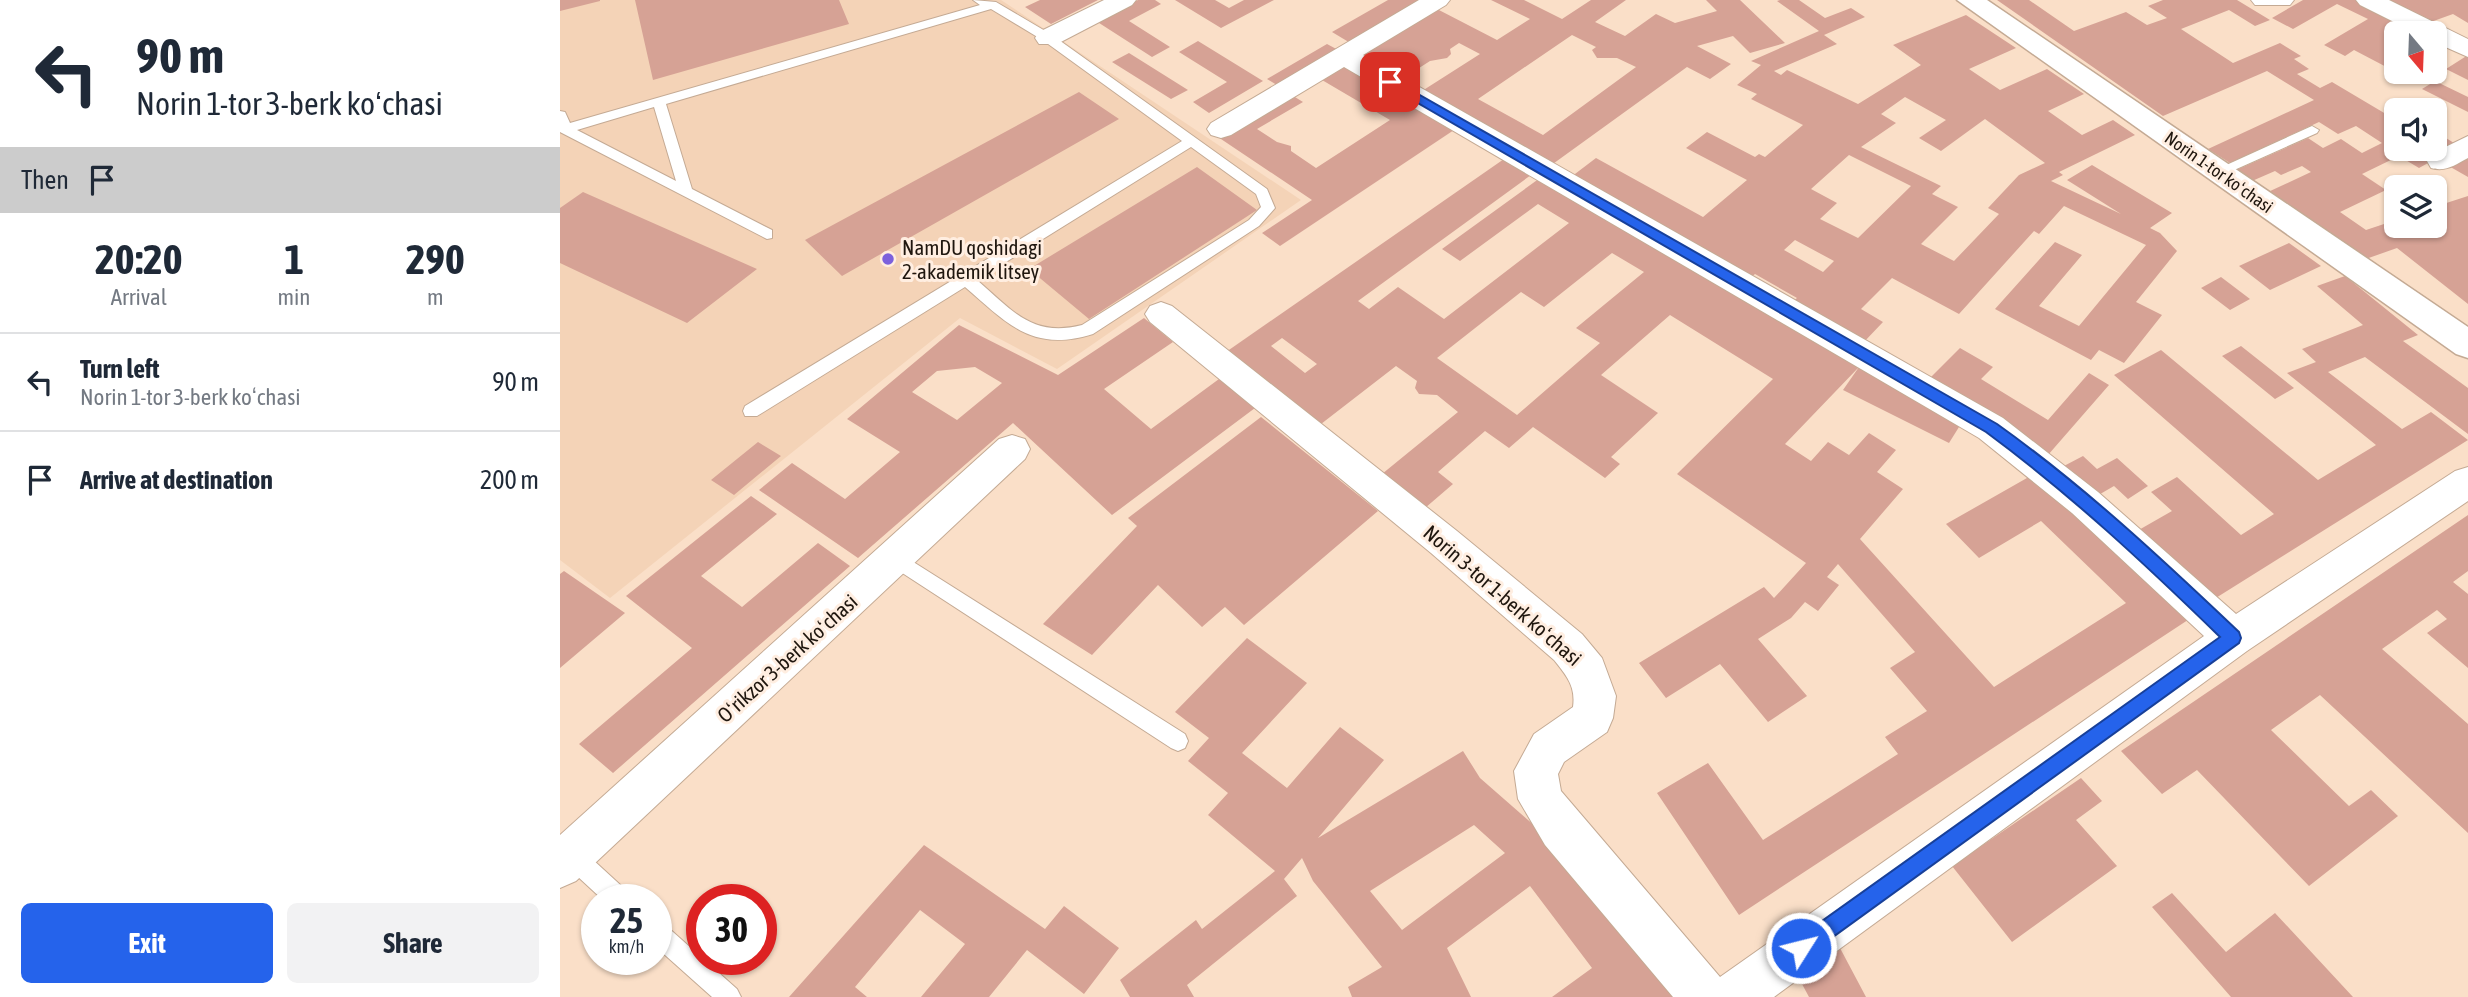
<!DOCTYPE html>
<html lang="en">
<head>
<meta charset="utf-8">
<style>
  :root { --surface:#fff; --page:#f2f2f3; --text:#1f2937; --muted:#747a83; --line:#e0e1e3; --accent:#2563eb }
  body { margin:0; font-family:"Asap Condensed",sans-serif; background:var(--page); color:var(--text); height:100vh; display:flex; flex-direction:column; font-size:26px; white-space:nowrap }
  * { box-sizing:border-box; margin:0 }
  p { font-size:23px; color:var(--muted) }
  .icon { flex:none; width:38px; height:38px; fill:none; stroke:currentColor; stroke-width:2; stroke-linecap:round; stroke-linejoin:round }
  .map { position:relative; flex:1; overflow:hidden }
  .panel { display:flex; flex-direction:column; background:var(--surface); width:560px }
  .panel>* { flex:none }
  .top-card { background:#fff; color:var(--text); overflow:hidden }
  .needle { width:46px; rotate:161deg }
  .fabs { position:absolute; left:1824px; top:21px; display:grid; gap:14px }
  .fabs a { display:grid; place-items:center; width:63px; height:63px; border-radius:10px; background:var(--surface); box-shadow:0 2px 5px #0004; font-size:35px }
  .speed { position:absolute; left:21px; top:884px; display:flex; gap:14px; font-size:35px; font-weight:700; text-align:center }
  .speed>* { display:grid; place-content:center; width:91px; height:91px; border-radius:50%; background:var(--surface); box-shadow:0 2px 5px #0004; line-height:1 }
  .speed small { font-size:18px; font-weight:400 }
  .speed .limit { border:10px solid #d22; background:#fff; color:#111 }
  .pin { position:absolute; display:grid; place-items:center; width:60px; height:60px; color:#fff; margin:-30px; border-radius:14px; box-shadow:0 4px 10px #0006 }
  .me { position:absolute; width:77px; margin:-38px; rotate:54deg; stroke-linejoin:round; filter:drop-shadow(0 0 5px #0008) }
  .turn { display:flex; align-items:center; gap:24px; height:147px; padding:0 21px; font-size:32px }
  .turn .icon { width:91px; height:91px; stroke-width:2.5 }
  .turn b { display:block; font-size:49px; line-height:60px }
  .then { display:flex; align-items:center; height:66px; padding:0 21px; background:#0003; gap:14px; font-size:26px }
  .eta { display:flex; justify-content:space-evenly; align-items:center; height:119px; text-align:center }
  .eta b { font-size:42px; font-weight:700; line-height:49px }
  .action { display:flex; gap:14px; margin-top:auto; padding:14px 21px }
  .action a { flex:1; height:80px; border-radius:10px; background:var(--accent); color:#fff; font-size:28px; font-weight:700; line-height:80px; text-align:center }
  .action a+a { background:var(--page); color:var(--text) }
  ul { padding:0; list-style:none }
  li { display:flex; align-items:center; gap:21px; height:98px; padding:0 21px; border-top:2px solid var(--line) }
  li div { flex:1 }
  li b { display:block; font-size:26px }
  li em { font-style:normal }
  main { display:flex; flex:1; min-height:0 }
  .map>svg:first-child { display:block }
  .built { fill:#f4d3b7 }
  .building { fill:#d6a295; fill-rule:evenodd }
  .lines { fill:none; stroke-linecap:round; stroke-linejoin:round }
  .service-casing { stroke:#c4aa94; stroke-width:2 }
  .minor-casing { stroke:#c4aa94; stroke-width:2 }
  .tertiary-casing { stroke:#c4aa94; stroke-width:3 }
  .service { fill:#fff; fill-rule:evenodd }
  .minor { fill:#fff; fill-rule:evenodd }
  .tertiary { fill:#fff; fill-rule:evenodd }
  .route { fill:#2563eb; stroke:#184099; stroke-width:2 }
  .poi-dot { fill:#7c61dc; stroke:#ffeee1; stroke-width:2.5 }
  .labels { text-anchor:middle; dominant-baseline:central; stroke-width:6; stroke-linejoin:round; paint-order:stroke }
  .far-street-label { font-size:18px; fill:#1f160e; stroke:#ffeee1 }
  .poi-label { font-size:21px; fill:#1f160e; stroke:#ffeee1; text-anchor:start }
  .street-label { font-size:21px; fill:#1f160e; stroke:#ffeee1 }
</style>
</head>
<body>
<main>
<section class="panel">
<div class="top-card">
<div class="turn"><svg class="icon" aria-label="left" viewBox="0 0 24 24"><path d="M17 20v-9H6M10 6l-5 5 5 5"/></svg><div><b>90 m</b>Norin 1-tor 3-berk koʻchasi</div></div>
<div class="then">Then<svg class="icon" aria-label="arrive" viewBox="0 0 24 24"><path d="M6 21V4h12l-3 4 3 4H6"/></svg></div>
</div>
<div class="eta">
<div><b>20:20</b><p>Arrival</p></div>
<div><b>1</b><p>min</p></div>
<div><b>290</b><p>m</p></div>
</div>
<ul>
<li><svg class="icon" aria-label="left" viewBox="0 0 24 24"><path d="M17 20v-9H6M10 6l-5 5 5 5"/></svg><div><b>Turn left</b><p>Norin 1-tor 3-berk koʻchasi</p></div><em>90 m</em></li>
<li><svg class="icon" aria-label="arrive" viewBox="0 0 24 24"><path d="M6 21V4h12l-3 4 3 4H6"/></svg><div><b>Arrive at destination</b></div><em>200 m</em></li>
</ul>
<div class="action"><a>Exit</a><a>Share</a></div>
</section>
<div class="map">
<svg width="1908" height="997" viewBox="0 0 1908 997">
  <rect width="100%" height="100%" fill="#fadfc8"/>
  <path class="built" d="M0,0H441L741,200L497,369L400,318L50,598L0,560Z"/>
  <path class="building" d="M0,0H40V1L0,11Z
    M75,0H279L289,24L93,80Z
    M480,0H538L491,24L465,7Z
    M578,0H595L601,4L569,21L610,47L592,57L536,21Z
    M615,0H655L669,8L684,0H714L661,28Z
    M828,0H867L792,44L772,32Z
    M931,0H964L1002,19L1031,0H1066L1035,22L1065,36L1096,14L1115,23L1157,11L1146,0H1180L1225,43L1190,53L1173,36L1137,46L1171,64L1150,79L1127,67L990,166L862,91L920,54L899,43L890,49L891,54L887,58L870,61L842,79L800,56L877,9L937,40L970,19ZM1012,35L1036,47L1032,50L1037,58H1057L1076,67L983,135L918,99Z
    M1220,0H1239L1265,18L1291,8L1305,17L1264,35L1277,44L1214,71L1221,75L1227,70L1298,104L1361,65L1333,45L1406,15L1456,48L1409,69L1440,90L1487,69L1524,94L1488,111L1522,135L1553,120L1575,135L1499,172L1503,175L1491,181L1561,214L1507,180L1532,165L1612,213L1590,228L1600,233L1617,251L1576,302L1602,315L1564,363L1539,350L1531,360L1435,309L1495,242L1522,255L1479,306L1519,326L1586,245L1504,206L1479,234L1474,231L1399,314L1332,278L1301,309L1323,322L1303,343L1232,302L1237,298L1195,274L1190,278L1011,177L1036,158L1143,217L1187,180L1126,148L1147,132L1195,157L1199,154L1205,157L1243,125L1191,99L1197,94L1177,85L1201,65L1191,61L1259,31L1217,1ZM1345,97L1386,120L1359,138L1381,151L1425,119L1485,163L1459,175L1428,208L1439,214L1394,261L1361,244L1398,207L1372,194L1381,186L1301,147L1336,123L1321,114ZM1289,155L1351,186L1298,238L1260,219L1277,203L1251,189ZM1235,240L1274,261L1263,272L1224,250Z
    M1437,0H1469L1514,31L1566,12L1587,25L1607,18L1588,6L1603,0H1677L1710,20L1695,26L1669,10L1621,29L1673,63L1720,43L1741,56L1734,59L1749,69L1737,74L1760,88L1772,82L1836,120V149H1874V138L1881,135L1899,146L1859,168L1839,156L1802,174L1826,190L1780,212L1806,230L1836,220V226H1874V207L1908,196V304L1837,248L1803,260L1708,192L1751,172L1742,166L1721,175L1715,171L1692,181L1676,170L1748,138L1763,148L1781,139L1802,153L1822,143L1796,126L1778,134L1759,122L1670,163L1648,149L1754,100L1707,71L1603,116Z
    M1743,0H1808L1865,28L1857,33H1836V72H1872L1855,82L1794,50L1785,56L1764,45L1808,19L1777,4L1733,29L1712,18Z
    M1817,0H1908V23L1893,14L1868,23Z
    M638,41L703,81L649,113L633,102L667,82L619,52Z
    M767,44L780,51L720,87L707,79Z
    M569,53L628,90L611,99L552,62Z
    M1908,55V80L1886,69Z
    M785,66L894,130L720,246L702,233L752,200L658,137L730,94L743,102L697,129L717,142L731,146V151L756,168L830,120L762,80Z
    M1875,81L1908,97V112L1862,89Z
    M519,92L559,119L282,276L245,240Z
    M1908,153V177L1887,165Z
    M944,159L971,175L798,301L809,309L838,287L884,319L1009,223L978,204L900,261L882,249L980,178L1404,419L1389,443L1283,390L1299,367L1225,444L1251,461L1268,442L1289,455L1309,433L1336,450L1317,472L1343,489L1300,539L1434,687L1566,603L1481,521L1419,558L1386,524L1483,469L1637,614L1179,915L1097,793L1148,763L1203,840L1338,754L1325,737L1367,711L1330,668L1355,652L1278,564L1267,577L1279,585L1258,611L1245,602L1231,618L1198,639L1247,696L1208,722L1160,664L1106,698L1079,663L1204,587L1214,598L1246,563L1117,474L1213,379L1110,315L1041,375L1098,413L1051,457L1060,464L1045,478L973,427L949,448L925,431L878,472L893,484L865,508L822,474L898,412L877,395L859,394L855,388L857,381L836,366L761,424L666,352ZM1052,253L1084,272L1016,328L1040,343L957,415L877,358L961,292L984,307ZM722,338L757,364L745,373L711,346Z
    M637,167L697,210L529,319L469,269Z
    M23,192L197,269L127,323L0,263V208Z
    M1729,243L1761,266L1710,290L1679,266Z
    M1785,276L1858,335L1843,341L1908,388V434L1805,357L1768,372L1842,429L1871,412L1908,440L1651,601L1577,531L1612,511L1591,492L1617,477L1681,535L1714,514L1554,375L1601,350L1758,480L1816,445L1727,373L1756,362L1742,349L1803,325L1757,286Z
    M1661,277L1690,299L1670,310L1641,288Z
    M584,318L613,342L544,389L591,429L659,379L695,408L552,515L453,423L298,558L199,490L232,463L285,499L340,452L287,419L399,325L498,375ZM415,367L442,383L397,420L352,392L377,371Z
    M1681,346L1734,388L1715,399L1662,356Z
    M1400,348L1433,367L1421,379L1488,420L1529,373L1549,385L1488,455L1367,381Z
    M701,417L818,511L684,625L665,607L642,627L598,585L532,655L483,624L577,526L568,518Z
    M198,442L221,456L174,495L151,480Z
    M1523,456L1537,469L1557,458L1588,486L1568,499L1554,486L1535,497L1502,467Z
    M191,496L217,514L141,576L182,607L258,543L290,566L53,773L19,744L132,648L66,596Z
    M1908,515V571L1893,582L1908,594V668L1867,633L1887,619L1877,610L1822,649L1908,724V833L1760,695L1711,730L1789,806L1811,790L1838,816L1749,886L1637,770L1602,794L1561,751Z
    M4,571L65,613L0,668V574Z
    M687,638L747,683L682,753L727,788L780,727L824,760L758,838L903,751L920,778L1007,854L1117,997H992L1032,968L970,886L887,948L911,997H792L788,987L822,967L753,881L742,858L724,879L737,896L627,985L634,997H570L560,980L636,920L642,929L715,871L648,815L668,793L628,761L649,738L615,712ZM914,825L945,853L842,930L810,891Z
    M1521,778L1542,801L1516,820L1557,866L1452,942L1392,866Z
    M364,845L485,929L504,906L559,948L524,994L467,950L429,997H361L405,944L360,910L295,987L307,997H229Z
    M1612,893L1666,952L1715,913L1793,997H1671L1592,907Z
    M1280,948L1306,997H1249L1234,969Z"/>
  <g class="lines">
    <g class="service-casing">
      <path id="service" d="M413,0L436,2L492,35L707,189L715,208L699,226L533,334C472,353 448,324 405,287L197,416H185L183,411L185,406L622,141L484,41L431,9L106,104L132,189L212,230V238L207,239L0,132V111L5,112L10,123L420,5ZM94,107L116,181L17,130ZM631,147L696,194L701,207L689,220L522,325C472,338 452,310 417,280Z
        M1752,126L1759,130L1757,133L1663,175H1653L1651,172Z
        M336,551L625,734L628,741L625,748L618,751L611,748L330,565L327,559L330,553Z
        M11,844L19,847L68,892L71,900H43L3,863L0,855L3,847Z
        M96,921L104,924L177,989L181,997H152L96,947Z"/>
    </g>
    <g class="minor-casing">
      <path id="minor" d="M544,0H576L572,5L497,44H479L475,38L479,32Z
        M859,0H890L886,5L803,55L1443,418L1538,492L1676,614L1895,471L1908,467V501L1687,651L1214,997H1113L985,845L958,799L954,771L974,734L1013,707C1016,686 1006,675 994,660L871,553L590,322L585,314L590,306L601,302L612,306L897,531L1022,634L1042,658L1056,696L1053,718L1047,732L1004,762L998,774L1001,791L1160,977L1644,636L1512,513L1419,438L784,67L671,135L661,138L651,135L647,129L651,123Z
        M1691,0H1734L1730,5H1695Z
        M1796,0H1829L1908,39V57L1874,42V33H1856L1800,5Z
        M1908,136V158C1895,165 1886,172 1871,168L1867,161L1871,154Z
        M452,435L465,439L470,449L465,459L16,881L0,888V835L439,439Z"/>
    </g>
    <g class="tertiary-casing">
      <path id="tertiary" d="M1397,0H1427L1908,327V358L1896,354Z"/>
    </g>
    <use href="#service" class="service"/>
    <use href="#minor" class="minor"/>
    <use href="#tertiary" class="tertiary"/>
  </g>
  <path class="route" d="M830,78L1437,424C1524,486 1601,558 1679,632L1681,638L1679,643L1248,955L1241,958L1234,955L1231,948L1234,941L1660,637C1585,564 1510,494 1426,432L825,84L824,82Z"/>
  <circle class="poi-dot" cx="328" cy="259" r="7"/>
  <g class="labels">
    <g class="far-street-label">
      <text transform="translate(1659 172) rotate(35)">Norin 1-tor koʻchasi</text>
    </g>
    <g class="poi-label">
      <text x="342" y="247">NamDU qoshidagi<tspan x="342" dy="24">2-akademik litsey</tspan></text>
    </g>
    <g class="street-label">
      <text transform="translate(943 595) rotate(41)">Norin 3-tor 1-berk koʻchasi</text>
      <text transform="translate(227 658) rotate(-42)">Oʻrikzor 3-berk koʻchasi</text>
    </g>
  </g>
</svg>
<div class="fabs">
<a><svg class="needle" viewBox="-14 -14 28 28"><path d="M0-13l5 13h-10z" fill="#e53935"/><path d="M0 13l5-13h-10z" fill="#747a83"/></svg></a>
<a><svg class="icon" aria-label="sound" viewBox="0 0 24 24"><path d="M4 9h4l5-4v14l-5-4H4zM17 9q2 3 0 6"/></svg></a>
<a><svg class="icon" aria-label="layers" viewBox="0 0 24 24"><path d="M12 4l9 5-9 5-9-5zM3 14l9 5 9-5"/></svg></a>
</div>
<div class="speed"><div>25<small>km/h</small></div><div class="limit">30</div></div>
<div class="pin" style="left:830px;top:82px;background:#d93025"><svg class="icon" aria-label="arrive" viewBox="0 0 24 24"><path d="M6 21V4h12l-3 4 3 4H6"/></svg></div>
<svg class="me" style="left:1241px;top:948px" viewBox="-20 -20 40 40"><circle r="17" fill="#2563eb" stroke="#fff" stroke-width="3"/><path d="M0-11L8 9 0 5-8 9z" fill="#fff"/></svg>
</div>
</main>
</body>
</html>
